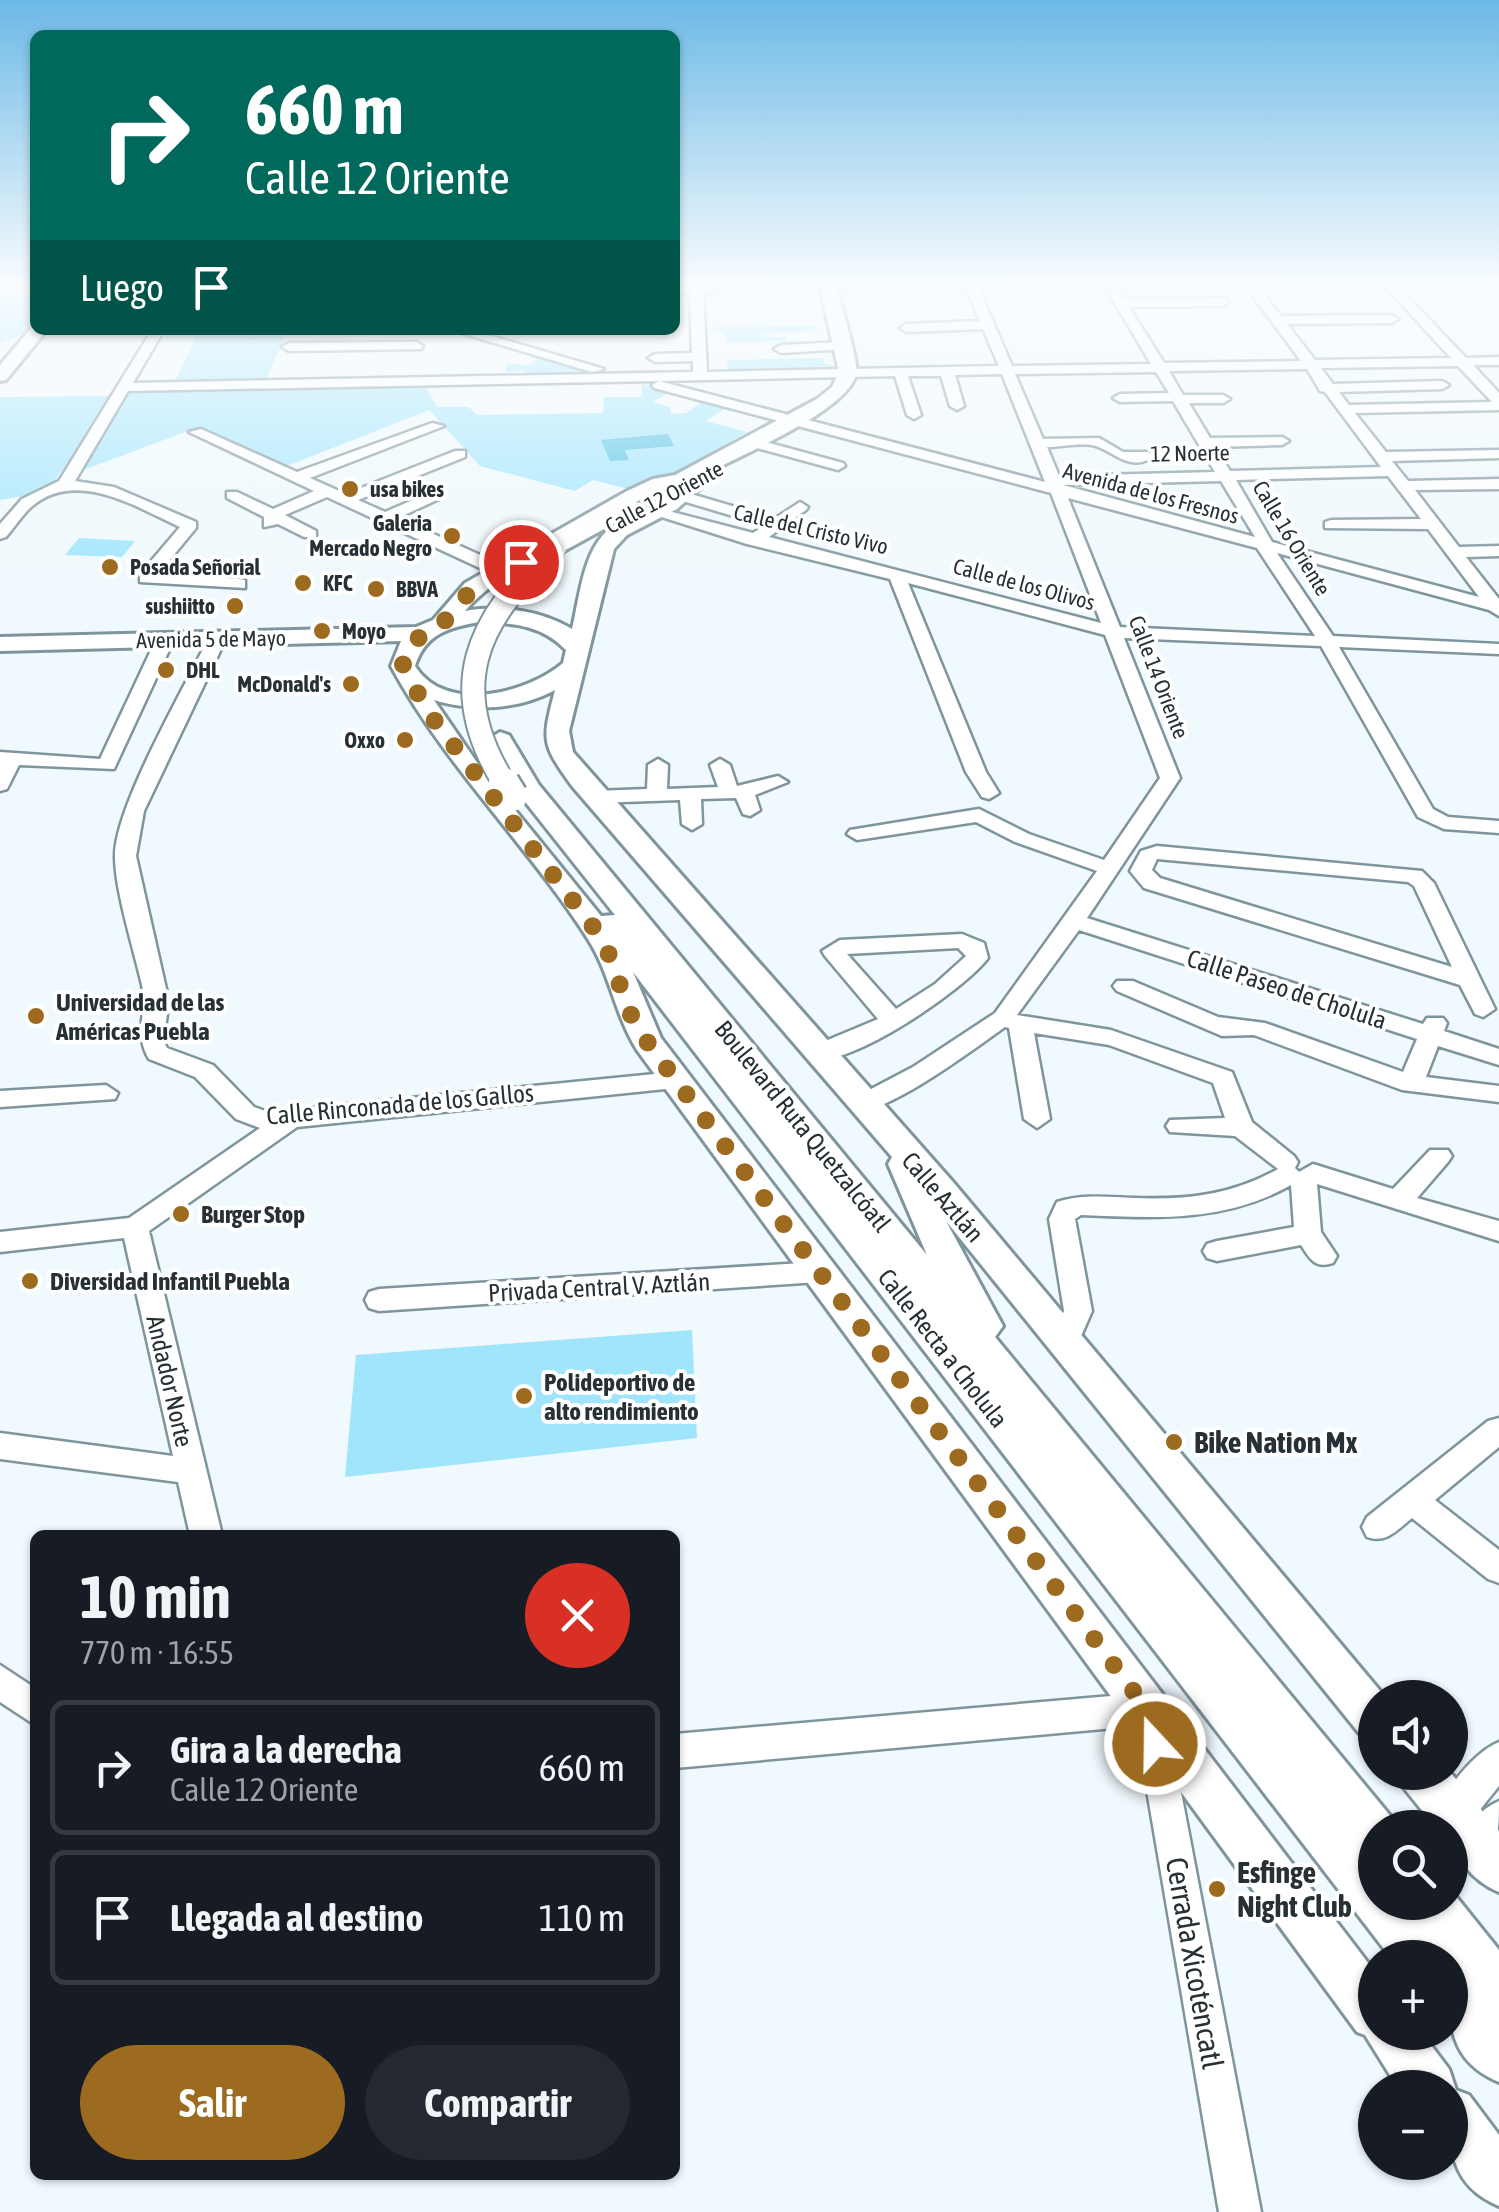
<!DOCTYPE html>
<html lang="es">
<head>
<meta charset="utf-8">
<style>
  :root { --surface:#171b24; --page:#242831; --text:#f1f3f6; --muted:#9ea1a6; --line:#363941; --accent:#9d6b20 }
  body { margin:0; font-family:"Asap Condensed",sans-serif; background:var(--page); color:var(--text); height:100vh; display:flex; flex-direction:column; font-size:38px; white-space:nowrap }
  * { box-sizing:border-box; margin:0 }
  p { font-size:32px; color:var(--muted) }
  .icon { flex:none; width:55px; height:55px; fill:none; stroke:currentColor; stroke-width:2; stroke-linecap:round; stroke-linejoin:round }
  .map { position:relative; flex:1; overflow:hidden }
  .details { position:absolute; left:30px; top:1530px; width:650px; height:650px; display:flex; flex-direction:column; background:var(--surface); border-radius:15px; box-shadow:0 2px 8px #0004 }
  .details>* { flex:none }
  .banner { position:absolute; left:30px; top:30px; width:650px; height:305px; border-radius:15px; box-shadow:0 2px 8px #0004; background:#00695c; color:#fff; overflow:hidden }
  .tools { position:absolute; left:1358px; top:1680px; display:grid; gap:20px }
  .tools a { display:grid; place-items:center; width:110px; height:110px; border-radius:50%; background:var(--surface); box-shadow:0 2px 8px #0004; font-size:50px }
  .pin { position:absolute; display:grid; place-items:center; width:85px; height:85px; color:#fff; margin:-42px; border:5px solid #fff; border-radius:50%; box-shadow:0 2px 10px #0007 }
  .me { position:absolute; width:110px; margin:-55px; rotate:339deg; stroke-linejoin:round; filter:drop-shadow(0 0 8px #0008) }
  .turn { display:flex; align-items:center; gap:35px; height:210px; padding:0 50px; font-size:45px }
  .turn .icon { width:130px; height:130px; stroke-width:2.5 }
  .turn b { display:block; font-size:70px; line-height:85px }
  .then { display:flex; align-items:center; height:95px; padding:0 50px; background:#0003; gap:20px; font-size:38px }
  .round { display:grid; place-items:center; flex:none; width:105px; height:105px; border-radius:52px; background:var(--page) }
  .overview { display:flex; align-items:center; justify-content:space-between; height:170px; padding:0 50px }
  h1 { font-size:60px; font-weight:700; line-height:75px }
  .button { display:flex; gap:20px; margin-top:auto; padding:20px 50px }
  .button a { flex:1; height:115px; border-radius:60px; background:var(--accent); color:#fff; font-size:40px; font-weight:700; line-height:115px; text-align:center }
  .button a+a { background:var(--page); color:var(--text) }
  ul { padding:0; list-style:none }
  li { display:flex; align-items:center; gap:30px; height:135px; margin:0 20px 15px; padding:0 30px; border:5px solid var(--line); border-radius:15px }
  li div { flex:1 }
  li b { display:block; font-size:38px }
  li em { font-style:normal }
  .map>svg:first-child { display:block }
  .green { fill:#a1e5fd }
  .water { fill:#52c1e4 }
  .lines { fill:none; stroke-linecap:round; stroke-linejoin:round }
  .minor-casing { stroke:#7f959d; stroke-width:5 }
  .major-casing { stroke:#7f959d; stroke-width:6 }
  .minor { fill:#fff; fill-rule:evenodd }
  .major { fill:#fff; fill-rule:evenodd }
  .major-bridge-far1-casing { stroke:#7f959d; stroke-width:26; stroke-linecap:butt }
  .major-bridge-casing { stroke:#7f959d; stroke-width:35; stroke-linecap:butt }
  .major-bridge-far1 { stroke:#fff; stroke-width:22 }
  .major-bridge { stroke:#fff; stroke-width:30 }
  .route { stroke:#9d6b20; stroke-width:18; stroke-dasharray:0 32.4 }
  .poi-dot { fill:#9d6b20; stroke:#fff; stroke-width:4 }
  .labels { text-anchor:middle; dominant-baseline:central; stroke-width:8; stroke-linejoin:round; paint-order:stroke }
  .far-street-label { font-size:22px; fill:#273034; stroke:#fff }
  .far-poi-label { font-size:22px; font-weight:bold; fill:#273034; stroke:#fff; text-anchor:start }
  .street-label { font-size:25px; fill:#273034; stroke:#fff }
  .poi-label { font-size:25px; font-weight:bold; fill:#273034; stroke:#fff; text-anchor:start }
  .near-poi-label { font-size:30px; font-weight:bold; fill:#273034; stroke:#fff; text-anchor:start }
  .near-street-label { font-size:30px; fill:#273034; stroke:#fff }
</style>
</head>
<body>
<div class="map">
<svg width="1499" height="2212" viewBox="0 0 1499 2212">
  <rect width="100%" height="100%" fill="#f0f9fd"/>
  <path class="green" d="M0,283H35V324L23,334L0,343Z
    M817,326L818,331L759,333L760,337H786V341L728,342L725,333L713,331V327Z
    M169,330H288L266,379L175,381L196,338H165Z
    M529,355L607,374L524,376V371L506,372V363L528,365L537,360Z
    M823,358L825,364L839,367H821L822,371L728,373L727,360Z
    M423,382L437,407H469L477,415L603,413L604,397H642V384L671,391L653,402L670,407L671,414L686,413L702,402L726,408L706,421L747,432L667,479L632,490L593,480L575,491L480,466L429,410L287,466L196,428L83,470L128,388Z
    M116,396L52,484L41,493L0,500V397Z
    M79,538L135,541L122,557L65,555Z
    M692,1330L697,1438L345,1477L356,1355Z"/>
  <path class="water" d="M668,434L674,446L625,450L629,460L610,461L601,440Z"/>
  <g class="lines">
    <g class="minor-casing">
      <path id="minor" d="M690,283H1020L978,287L1012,366L1151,364L1103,283H1115L1125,299L1223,298L1229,302L1223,306L1129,307L1164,363L1301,361L1243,283H1255L1281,316L1392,315L1398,319L1392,323L1287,324L1315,360L1451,358L1382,283H1395L1466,358L1499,357V365H1473L1499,393V410L1355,413L1386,452L1499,450V458L1392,461L1408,481L1499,479V489L1415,490L1459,547L1499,546V556L1466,557L1499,599V616L1489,610L1277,553L1333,636L1499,644V654L1339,647L1433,809L1448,817L1499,821V833L1444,829L1418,817L1321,646L1124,638L1180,778L1087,918L1423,1024L1427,1018H1443L1447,1023L1444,1031L1499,1049V1065L1438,1046L1426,1077L1499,1086V1102L1402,1090L1254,1035L1222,1036L1117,991L1113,986L1117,981H1133L1218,1017L1265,1023L1403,1072L1417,1039L1079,930L1017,1015L1111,1030L1232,1072L1252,1122L1294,1156L1298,1162L1295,1168L1299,1172L1313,1164L1393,1189L1430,1150H1448L1452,1156L1448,1162L1417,1198L1499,1221V1241L1317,1184L1321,1232L1337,1256L1333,1263C1315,1269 1310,1259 1301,1245L1217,1261L1207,1258L1203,1251L1207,1244L1217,1241L1294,1227L1291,1185C1224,1223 1155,1218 1081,1215L1075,1219L1092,1311L1075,1350L1065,1353L1055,1350L1051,1342L1064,1311L1049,1219L1057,1202C1083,1194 1107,1197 1134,1198C1187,1200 1231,1195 1278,1169L1235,1136L1170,1132L1166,1126L1170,1120L1225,1118L1213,1083L1109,1045L1034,1033L1050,1119L1037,1128L1024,1119L1009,1028L1005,1027C978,1046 883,1118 854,1110L851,1104L854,1098L913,1067L995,1013L1097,871L1015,842L976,822L857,840L847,834L850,830L979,809L1029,834L1104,860L1160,778L1105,635L908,583L986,772L999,793L989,799L982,797L966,772L890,579L747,544L649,513L657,508L753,533L800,502L808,507L806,510L769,537L1101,623L1051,493L654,388L652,385L659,381L128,391L75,481L114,487L196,522V528L158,574L239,579L245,580V588L140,582V574L180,527C136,507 76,468 31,507C22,515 14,528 6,537L0,539V524L22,499L59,481L152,330H164L133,383L693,372V361L655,362L648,358L655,354L692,353L690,292L675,293V285ZM966,287L980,321L906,324L900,328L906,332L983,329L999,366L707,372L703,292ZM1458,366L1492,402L1349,405L1339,392L1442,389L1449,385L1442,381L1333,384L1321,368ZM1307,369L1320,391L1325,392L1381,467L1230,471L1215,447L1282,445L1289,441L1282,437L1210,438L1189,403H1223L1230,399L1223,395H1183L1169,371ZM1156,372L1169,393L1120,394L1113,398L1120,402L1173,401L1215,472L1059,476L1047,447C1061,447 1082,442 1096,446C1115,452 1130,473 1155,456L1148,452H1123L1099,438L1043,439L1015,374ZM1002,374L1045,482L659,381L895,376L907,415L914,419L921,415L908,376H941L950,406L957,410L964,406L955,375ZM1388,476L1421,519L1331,520L1325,522V528L1428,529L1479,597L1272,542L1236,480ZM1221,481L1255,537L1063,485ZM1068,498L1257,548L1315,636L1120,627Z
        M451,330H471L604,369L592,372Z
        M416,342L423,346L421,349L289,351L282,347L289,343Z
        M842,342L849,346L847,349L781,353L774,349L781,345Z
        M432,423L444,426L310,478L346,494L455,451H465V457L358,500L385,512L429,493H439V499L398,518L509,568V576H497L327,497L285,515L316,531V537H304L278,524L264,527V517L227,498V492H237L273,509L314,491L189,432L201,429L297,472Z
        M762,441L843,463L845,466L838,470L757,448L755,445Z
        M681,491L766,516L768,519L760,524L676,499V493Z
        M214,640L223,645L144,811L136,856L169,1002L163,1040L167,1048L213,1065L254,1107L268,1112L675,1072L687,1080L675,1088L297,1127L149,1231L222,1535H190L178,1482L0,1459V1433L173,1456L124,1238L0,1252V1232L129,1218L260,1128L236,1119L195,1077L149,1059C133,1032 148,1014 142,985C134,950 115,890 115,857C114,809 182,692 205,645Z
        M162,641L171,646L114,769L19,765L7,789L0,791V752L100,759L153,646Z
        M658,759L668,765L667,789L718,787L710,765L720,759L730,765L737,786L778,776L788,782L755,795L760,810L750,816L743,814L736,798L701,799L702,824L692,830L682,824L680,800L595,803L585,797L595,791L647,789L648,765Z
        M1157,846L1422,871L1434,883L1495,1009L1483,1017L1475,1014L1460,985L1144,888L1130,871L1141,851ZM1157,859L1408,882L1414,886L1452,967L1160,878L1152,870Z
        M962,934L984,943L988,958C965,989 849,1069 811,1059L808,1053L811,1047L878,1019L825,956L822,951L840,940ZM958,948L966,956L935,984L896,1009L847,954Z
        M106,1085L118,1093L115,1099L0,1107V1091Z
        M819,1262L829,1265L833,1272L829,1279L819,1282L379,1311L369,1308L365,1300L369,1292L379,1289Z
        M1499,1418V1447L1435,1500L1499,1550V1583L1488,1579L1412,1518C1397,1530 1386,1544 1367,1537L1362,1527L1367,1517L1488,1421Z
        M0,1665L35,1688V1725L0,1702Z
        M1146,1693L1158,1698L1163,1709L1160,1716L1169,1729L1261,2212H1219L1136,1726L675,1768V1734Z
        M1499,1742V1786L1466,1827L1453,1832L1440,1827L1435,1814C1445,1790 1474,1752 1499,1742Z
        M1499,1801C1499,1827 1499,1851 1479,1862L1466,1857L1461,1844C1468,1826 1480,1809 1499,1801Z"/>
    </g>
    <g class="major-casing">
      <path id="major" d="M819,283H835C839,300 859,360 856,374C849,410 737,457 703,475L708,480L705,484L677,509L627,535L614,549L569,731L573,752L953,1182L1386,1698H1375V1739L1359,1733L946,1221L1003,1326L995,1337L1392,1818L1396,1828H1375V1902H1450V1889L1499,1950V2082C1441,2058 1450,2010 1450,1958H1391L633,972L661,1038L1375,1972V2032H1421L1449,2069L1456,2090L1469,2095L1499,2135V2206C1444,2183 1450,2138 1450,2088H1398L1365,2035L1357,2032L637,1050C615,1015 610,973 588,939C527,844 445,766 391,666L401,641L0,651V637L416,627L433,620L465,583L627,491L653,479L675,475L817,399L832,387L839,372ZM665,488L676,489C657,506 633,512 613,526C583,547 580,596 572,629C540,610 501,605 465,611C489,583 528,560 562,552L637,511L640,507L636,502ZM480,622C514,623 542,625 566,650L563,663C528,693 446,715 415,666C425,634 449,627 480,622ZM555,690C542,741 541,743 572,786L892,1157L888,1164L927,1255L539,785L509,735L500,732L487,740L519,794L615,915L601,916L480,767L434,700C473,712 518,710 555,690Z
        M33,326L47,330L6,380L0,381V365Z
        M1397,1772H1450L1499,1831V1892C1474,1882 1450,1855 1450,1828H1436L1404,1788Z"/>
    </g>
    <use href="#minor" class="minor"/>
    <use href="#major" class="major"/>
    <g class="major-bridge-far1-casing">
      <path id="major-bridge-far1" d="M506,786C444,689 475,620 555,548"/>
    </g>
    <g class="major-bridge-casing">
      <path id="major-bridge" d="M504,783L512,796"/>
    </g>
    <use href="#major-bridge-far1" class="major-bridge-far1"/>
    <use href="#major-bridge" class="major-bridge"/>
  </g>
  <linearGradient id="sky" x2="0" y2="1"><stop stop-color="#6cb9e6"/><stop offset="0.48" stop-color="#f8fcfe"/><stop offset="1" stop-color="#f8fcfe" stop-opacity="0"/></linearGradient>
  <rect width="1499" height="593" fill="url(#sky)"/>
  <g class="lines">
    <path class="route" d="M521,562L473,588L442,624L422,634L403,656V666L428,712L604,941L630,1013L648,1043L1146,1708L1155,1744"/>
  </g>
  <g class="poi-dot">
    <circle cx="350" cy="489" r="10"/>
    <circle cx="452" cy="536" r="10"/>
    <circle cx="110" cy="567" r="10"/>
    <circle cx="303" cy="583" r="10"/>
    <circle cx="376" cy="589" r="10"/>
    <circle cx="235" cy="606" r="10"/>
    <circle cx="322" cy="631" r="10"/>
    <circle cx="166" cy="670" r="10"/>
    <circle cx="351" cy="684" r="10"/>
    <circle cx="405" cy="740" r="10"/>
    <circle cx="36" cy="1016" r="10"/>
    <circle cx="181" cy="1214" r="10"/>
    <circle cx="30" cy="1281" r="10"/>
    <circle cx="524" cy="1396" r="10"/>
    <circle cx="1174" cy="1442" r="10"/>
    <circle cx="1217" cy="1889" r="10"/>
  </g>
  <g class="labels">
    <g class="far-street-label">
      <text transform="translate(1190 453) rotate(-1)">12 Noerte</text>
      <text transform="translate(1151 493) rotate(15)">Avenida de los Fresnos</text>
      <text transform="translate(664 497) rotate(-28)">Calle 12 Oriente</text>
      <text transform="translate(811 529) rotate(13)">Calle del Cristo Vivo</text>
      <text transform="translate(1292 538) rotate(59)">Calle 16 Oriente</text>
      <text transform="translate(1024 584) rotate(15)">Calle de los Olivos</text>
      <text transform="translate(211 639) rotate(-1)">Avenida 5 de Mayo</text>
      <text transform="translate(1159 677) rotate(69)">Calle 14 Oriente</text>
    </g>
    <g class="far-poi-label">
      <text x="370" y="489">usa bikes</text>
      <text x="432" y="523" text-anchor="end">Galeria<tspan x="432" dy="25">Mercado Negro</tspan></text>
      <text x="130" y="567">Posada Señorial</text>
      <text x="323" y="583">KFC</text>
      <text x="396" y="589">BBVA</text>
      <text x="215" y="606" text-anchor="end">sushiitto</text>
      <text x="342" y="631">Moyo</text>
      <text x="186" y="670">DHL</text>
      <text x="331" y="684" text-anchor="end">McDonald's</text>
      <text x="385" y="740" text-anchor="end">Oxxo</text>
    </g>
    <g class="street-label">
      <text transform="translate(1287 989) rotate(18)">Calle Paseo de Cholula</text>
      <text transform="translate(400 1104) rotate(-5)">Calle Rinconada de los Gallos</text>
      <text transform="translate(803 1126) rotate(51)">Boulevard Ruta Quetzalcóatl</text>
      <text transform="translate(943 1197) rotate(49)">Calle Aztlán</text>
      <text transform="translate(599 1287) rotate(-3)">Privada Central V. Aztlán</text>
      <text transform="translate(943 1348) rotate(52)">Calle Recta a Cholula</text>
      <text transform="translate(170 1381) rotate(77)">Andador Norte</text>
    </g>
    <g class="poi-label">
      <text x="56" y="1002">Universidad de las<tspan x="56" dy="29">Américas Puebla</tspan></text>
      <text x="201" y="1214">Burger Stop</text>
      <text x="50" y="1281">Diversidad Infantil Puebla</text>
      <text x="544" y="1382">Polideportivo de<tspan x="544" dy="29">alto rendimiento</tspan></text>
    </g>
    <g class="near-poi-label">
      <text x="1194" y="1442">Bike Nation Mx</text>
      <text x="1237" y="1872">Esfinge<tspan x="1237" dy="34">Night Club</tspan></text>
    </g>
    <g class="near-street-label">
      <text transform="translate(1195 1963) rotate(80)">Cerrada Xicoténcatl</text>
    </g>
  </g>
</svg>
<div class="tools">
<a><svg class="icon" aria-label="sound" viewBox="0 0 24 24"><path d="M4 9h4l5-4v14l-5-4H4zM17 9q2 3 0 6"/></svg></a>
<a><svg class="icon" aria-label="search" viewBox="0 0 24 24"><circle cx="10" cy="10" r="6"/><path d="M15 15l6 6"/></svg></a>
<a>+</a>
<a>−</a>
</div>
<div class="pin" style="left:521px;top:562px;background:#d93025"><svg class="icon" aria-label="arrive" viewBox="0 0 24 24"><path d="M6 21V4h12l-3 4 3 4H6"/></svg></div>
<svg class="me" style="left:1155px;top:1744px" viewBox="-20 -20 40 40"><circle r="17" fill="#9d6b20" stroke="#fff" stroke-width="3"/><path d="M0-11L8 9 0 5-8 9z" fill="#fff"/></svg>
<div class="banner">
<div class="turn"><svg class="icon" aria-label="right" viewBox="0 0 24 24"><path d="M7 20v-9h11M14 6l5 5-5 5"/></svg><div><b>660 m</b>Calle 12 Oriente</div></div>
<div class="then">Luego<svg class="icon" aria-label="arrive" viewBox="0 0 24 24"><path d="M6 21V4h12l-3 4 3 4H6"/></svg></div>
</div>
<section class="details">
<div class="overview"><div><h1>10 min</h1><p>770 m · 16:55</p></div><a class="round" style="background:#d93025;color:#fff"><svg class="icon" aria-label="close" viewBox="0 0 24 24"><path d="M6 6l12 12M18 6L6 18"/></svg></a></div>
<ul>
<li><svg class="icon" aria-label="right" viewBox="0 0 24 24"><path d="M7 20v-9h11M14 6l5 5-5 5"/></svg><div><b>Gira a la derecha</b><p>Calle 12 Oriente</p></div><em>660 m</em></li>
<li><svg class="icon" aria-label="arrive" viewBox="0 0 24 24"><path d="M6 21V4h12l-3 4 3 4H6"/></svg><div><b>Llegada al destino</b></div><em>110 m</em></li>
</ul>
<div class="button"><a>Salir</a><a>Compartir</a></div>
</section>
</div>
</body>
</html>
